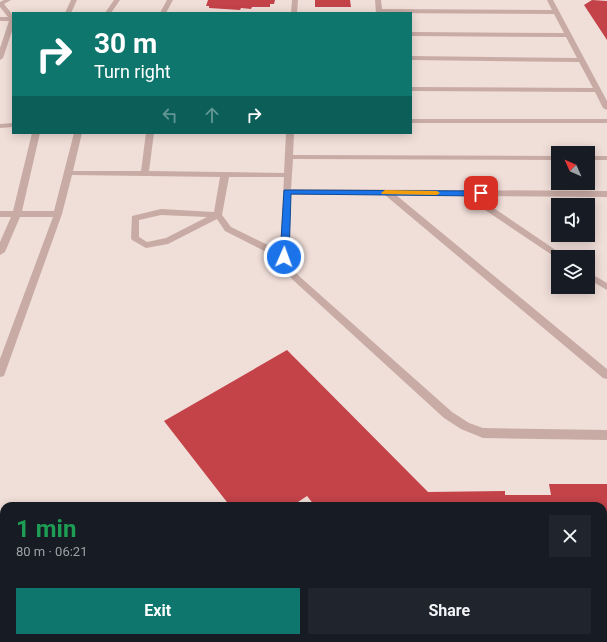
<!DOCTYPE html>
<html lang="en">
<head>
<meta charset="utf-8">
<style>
  :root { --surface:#171b24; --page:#20242c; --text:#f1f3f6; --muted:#9ea1a6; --accent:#0f766e }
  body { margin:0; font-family:Roboto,sans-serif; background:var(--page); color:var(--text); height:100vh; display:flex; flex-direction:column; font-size:15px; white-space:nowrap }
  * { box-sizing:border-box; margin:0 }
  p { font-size:13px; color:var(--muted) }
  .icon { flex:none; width:22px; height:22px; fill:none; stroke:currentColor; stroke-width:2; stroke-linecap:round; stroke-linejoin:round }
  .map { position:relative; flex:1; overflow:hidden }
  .drawer { position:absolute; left:0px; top:502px; width:607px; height:140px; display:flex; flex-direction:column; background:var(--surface); border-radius:12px 12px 0 0; box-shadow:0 2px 10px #0003 }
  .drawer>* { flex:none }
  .guide { position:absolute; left:12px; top:12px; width:400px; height:122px; border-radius:0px; box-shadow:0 2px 10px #0003; background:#0f766e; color:#fff; overflow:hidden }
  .needle { width:26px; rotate:315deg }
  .buttons { position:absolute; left:551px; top:146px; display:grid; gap:8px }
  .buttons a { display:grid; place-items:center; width:44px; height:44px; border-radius:0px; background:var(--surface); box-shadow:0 2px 10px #0003; font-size:20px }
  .pin { position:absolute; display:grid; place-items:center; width:34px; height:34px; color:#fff; margin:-17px; border-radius:8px; box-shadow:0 2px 6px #0006 }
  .me { position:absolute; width:44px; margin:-22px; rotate:2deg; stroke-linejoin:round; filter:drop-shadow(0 0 3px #0008) }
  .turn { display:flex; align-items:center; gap:14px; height:84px; padding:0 16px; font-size:18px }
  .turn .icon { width:52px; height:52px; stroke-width:2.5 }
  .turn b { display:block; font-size:28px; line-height:34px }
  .lanes { display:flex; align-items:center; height:38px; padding:0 16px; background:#0003; justify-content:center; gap:20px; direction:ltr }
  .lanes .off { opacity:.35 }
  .round { display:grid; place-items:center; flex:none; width:42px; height:42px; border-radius:0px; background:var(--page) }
  .head { display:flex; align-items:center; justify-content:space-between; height:68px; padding:0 16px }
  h1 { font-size:24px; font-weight:700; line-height:30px; color:#1e9e55 }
  .button { display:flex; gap:8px; margin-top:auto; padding:8px 16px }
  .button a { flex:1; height:46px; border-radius:0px; background:var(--accent); color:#fff; font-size:16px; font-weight:700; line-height:46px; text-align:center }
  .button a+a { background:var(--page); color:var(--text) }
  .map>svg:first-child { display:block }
  .building { fill:#c34349 }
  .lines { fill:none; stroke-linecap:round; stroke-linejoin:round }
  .minor { fill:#c8aba5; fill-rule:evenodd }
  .route { fill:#1a73e8; stroke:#114b97 }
  .slow { fill:#f59e0b }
</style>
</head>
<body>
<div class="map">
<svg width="607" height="642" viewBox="0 0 607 642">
  <rect width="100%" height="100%" fill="#f0ded8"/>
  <path class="building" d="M208,0H275L274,4H270V7H252L251,9L241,8L240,10L209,8V6H206Z
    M315,0H350L351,7H315Z
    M592,0L607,1V40L584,5Z
    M287,350L428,492L505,491V495H551L549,484H607V642H475L474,638H603V506H315L307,496L292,506H230L164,421Z"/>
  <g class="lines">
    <path class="minor" d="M4,0H11L4,4L13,15V28L3,58L0,60V48L9,21H0V17H8L0,7V2Z
      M71,0H77L71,13H65Z
      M114,0H120L111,13H105Z
      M167,0H173L166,13H160Z
      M292,0H298L297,13H291Z
      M375,0H381L382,9L552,10L547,0H553L607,101V110L603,108L595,92L411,91V87L593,88L579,62L411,60V56L577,58L566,37L411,36V32L564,33L554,14L376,13Z
      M411,119H607V123H411Z
      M13,123V127L0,128V124Z
      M32,133H40L22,211H54L74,133H82L73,171H141L146,133H154L149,171L284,173L286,133H294L293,155L558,156V160L293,159L291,189L607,191V197L476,196L566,257H558V259L464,196L396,195L607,369V379L603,378L385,195H291L289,257L292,268L299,276L452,412L469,423L483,428L607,430V440L483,438L461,429L444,418L293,280L283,269L280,259L225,231L217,219L168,244L146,248L132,240L131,238L132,216L161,209L214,212L220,177L72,175L62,214L5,373L4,376L0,377V359L53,217H20L5,252L0,255V242L11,217H0V211H13ZM229,177H284L280,251L231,227L222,215ZM161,215L207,217L166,238L147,242L139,237V220Z
      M588,156H607V160H588Z
      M588,272L607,283V290L588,279Z"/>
  </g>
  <path class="route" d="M284,190L481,191L485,193L481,196L291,194L289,257L284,260L280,257Z"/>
  <path class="slow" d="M385,190L437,191L440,193L437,195L382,194L381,193Z"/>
</svg>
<div class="buttons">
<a><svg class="needle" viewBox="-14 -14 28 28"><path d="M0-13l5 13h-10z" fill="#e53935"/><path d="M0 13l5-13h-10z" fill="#9ea1a6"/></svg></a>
<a><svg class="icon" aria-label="sound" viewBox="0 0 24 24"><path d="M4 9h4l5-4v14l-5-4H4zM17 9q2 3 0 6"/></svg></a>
<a><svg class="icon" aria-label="layers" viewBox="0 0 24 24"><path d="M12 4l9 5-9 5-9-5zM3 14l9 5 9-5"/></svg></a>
</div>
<div class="pin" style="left:481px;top:193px;background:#d93025"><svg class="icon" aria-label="arrive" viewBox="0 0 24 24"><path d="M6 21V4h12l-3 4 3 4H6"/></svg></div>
<svg class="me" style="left:284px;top:257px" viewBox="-20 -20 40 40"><circle r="17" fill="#1a73e8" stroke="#fff" stroke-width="3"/><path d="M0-11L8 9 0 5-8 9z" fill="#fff"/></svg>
<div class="guide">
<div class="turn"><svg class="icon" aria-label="right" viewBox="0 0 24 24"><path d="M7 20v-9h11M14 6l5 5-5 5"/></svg><div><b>30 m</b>Turn right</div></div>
<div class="lanes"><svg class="icon off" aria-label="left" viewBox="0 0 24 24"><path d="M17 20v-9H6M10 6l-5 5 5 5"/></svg><svg class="icon off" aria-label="ahead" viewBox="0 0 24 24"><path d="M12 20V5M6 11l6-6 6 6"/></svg><svg class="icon" aria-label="right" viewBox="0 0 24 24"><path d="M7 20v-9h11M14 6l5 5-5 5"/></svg></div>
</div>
<section class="drawer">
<div class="head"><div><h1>1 min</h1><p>80 m · 06:21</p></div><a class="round"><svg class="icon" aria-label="close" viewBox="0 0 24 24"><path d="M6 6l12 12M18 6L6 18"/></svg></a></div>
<div class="button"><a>Exit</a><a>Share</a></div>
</section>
</div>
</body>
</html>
